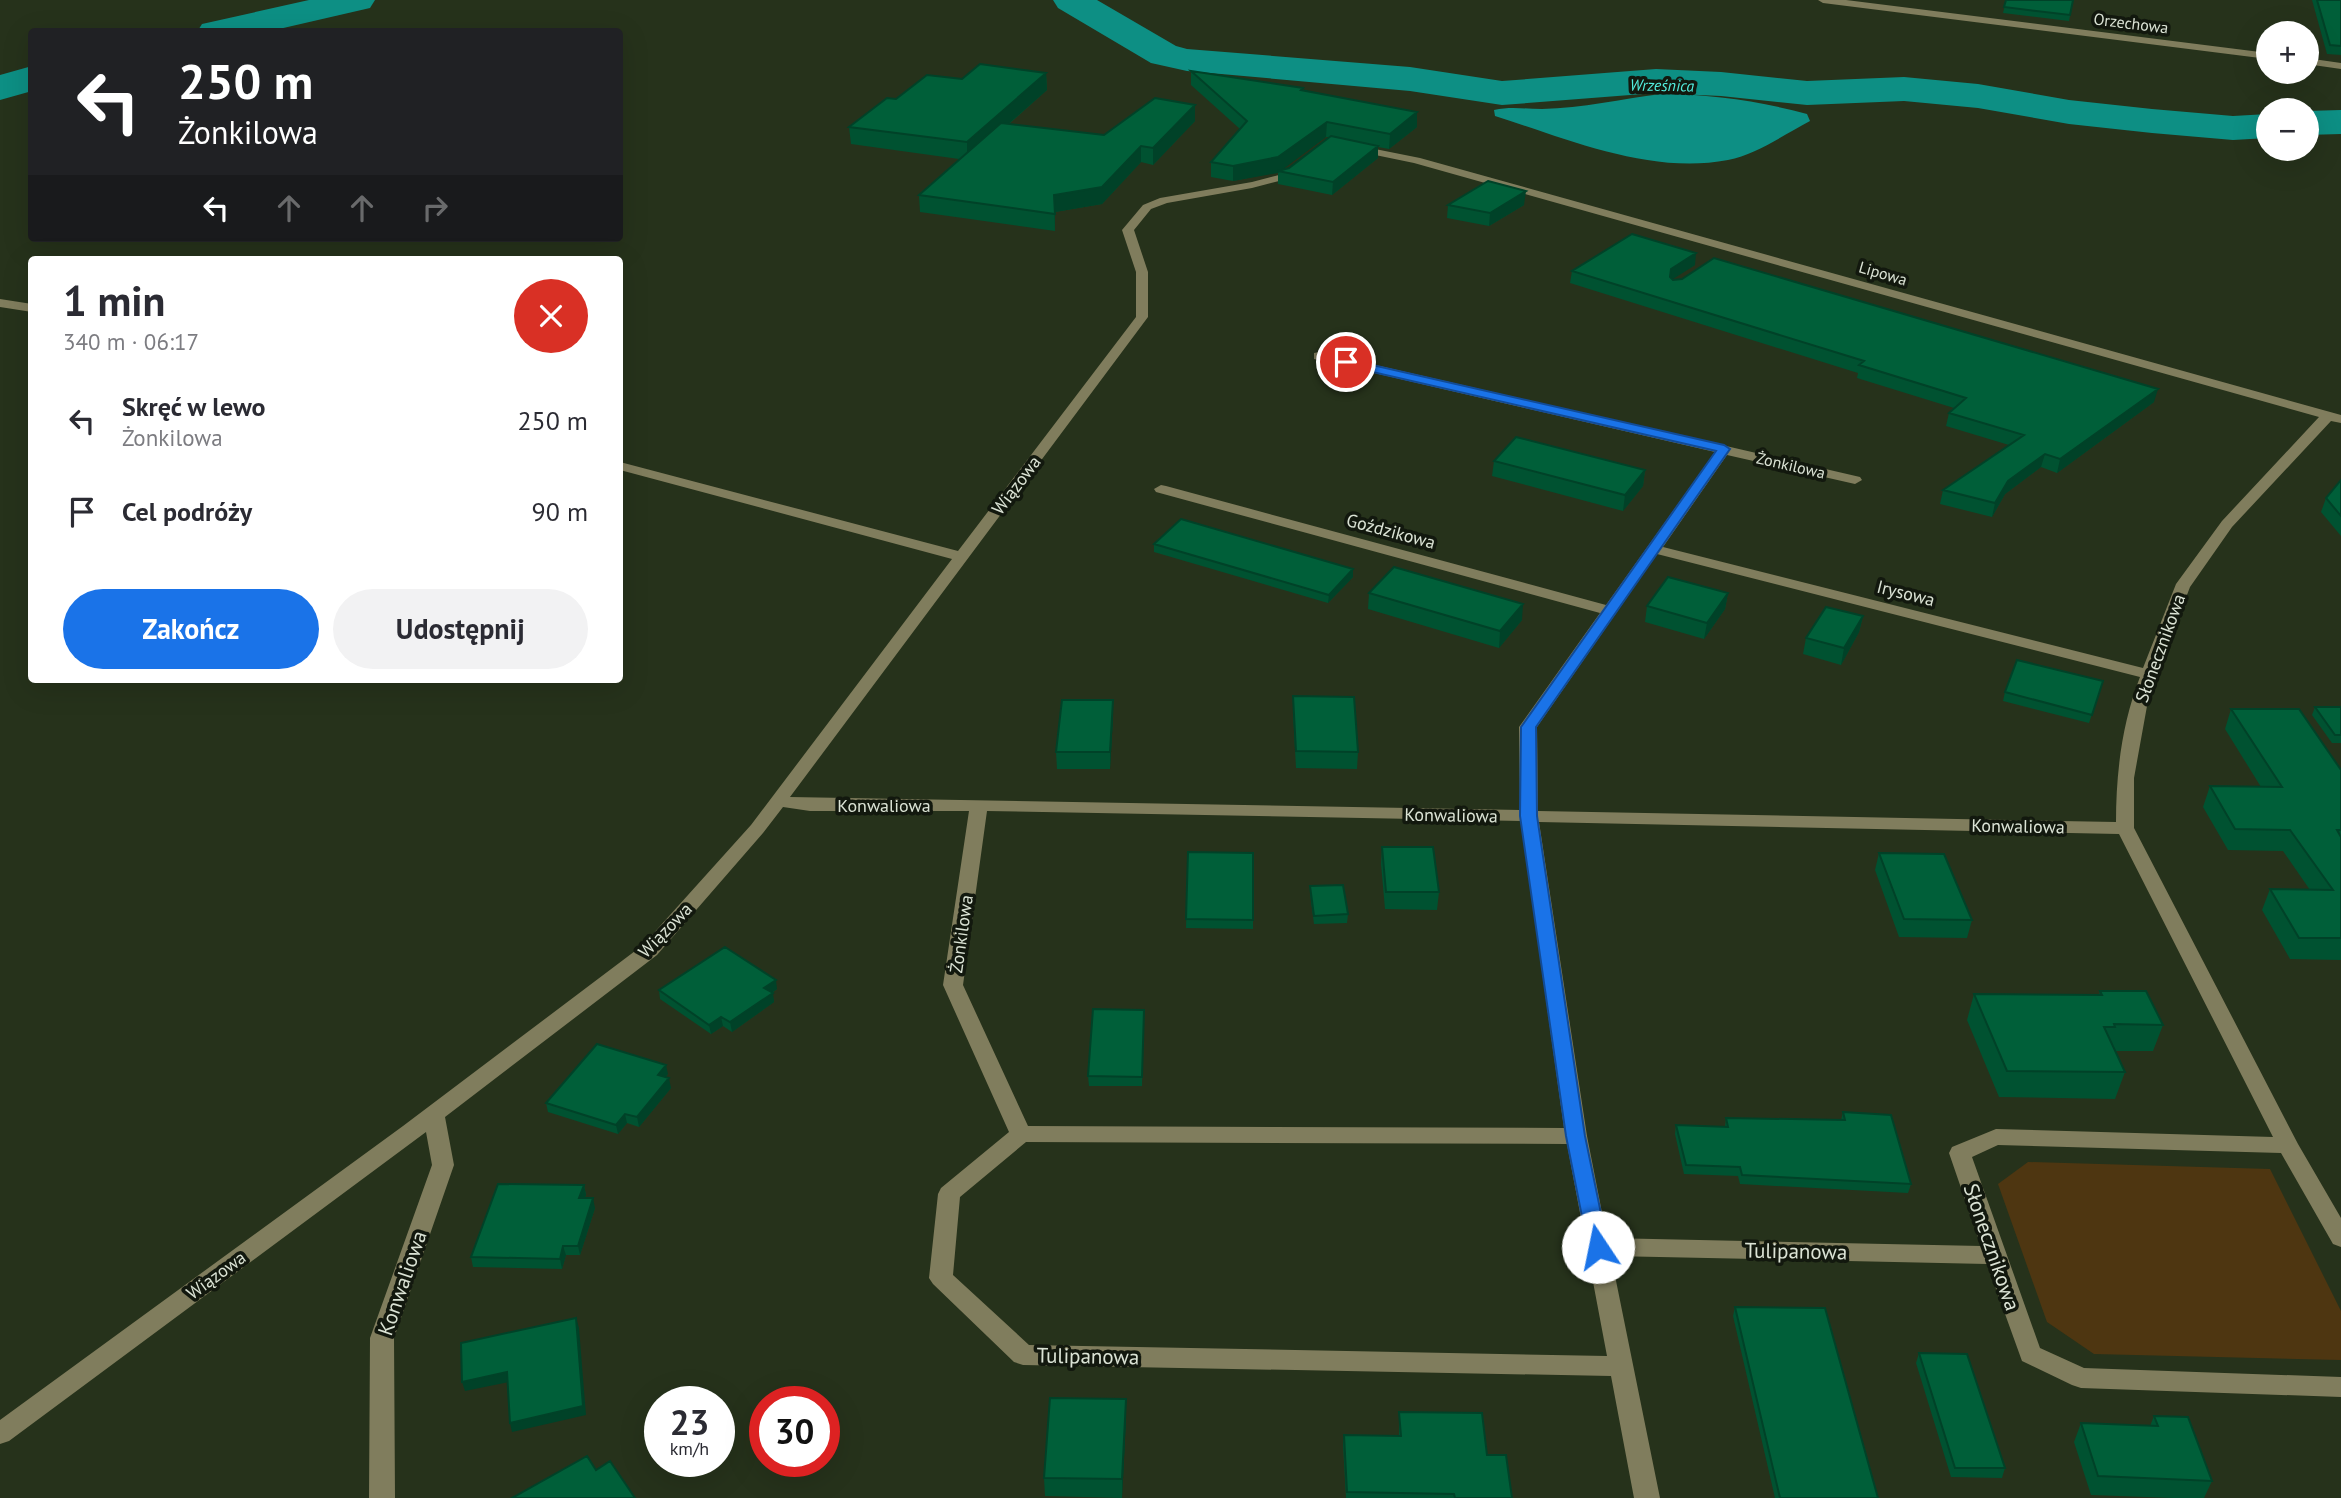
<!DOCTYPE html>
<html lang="pl">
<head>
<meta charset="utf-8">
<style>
  :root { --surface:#fff; --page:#f2f2f3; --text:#2b2b33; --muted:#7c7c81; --accent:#1a73e8 }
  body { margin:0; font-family:"PT Sans",sans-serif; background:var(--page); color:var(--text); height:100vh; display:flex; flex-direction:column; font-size:26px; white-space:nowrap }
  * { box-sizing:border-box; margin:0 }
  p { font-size:23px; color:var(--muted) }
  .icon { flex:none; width:38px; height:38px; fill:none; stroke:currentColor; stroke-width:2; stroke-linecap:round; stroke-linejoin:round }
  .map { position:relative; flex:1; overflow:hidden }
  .side { position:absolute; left:28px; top:256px; width:595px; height:427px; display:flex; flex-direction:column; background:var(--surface); border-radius:7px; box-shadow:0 7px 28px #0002 }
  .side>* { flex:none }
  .top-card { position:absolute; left:28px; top:28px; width:595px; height:214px; border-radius:7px; box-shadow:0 7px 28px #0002; background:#202124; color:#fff; overflow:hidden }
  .tools { position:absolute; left:2256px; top:21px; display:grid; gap:14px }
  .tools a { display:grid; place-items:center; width:63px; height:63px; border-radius:50%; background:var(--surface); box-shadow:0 7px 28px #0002; font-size:35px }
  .speed { position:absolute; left:644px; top:1386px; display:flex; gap:14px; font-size:35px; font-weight:700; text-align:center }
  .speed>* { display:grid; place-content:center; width:91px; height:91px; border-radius:50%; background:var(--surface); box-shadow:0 7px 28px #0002; line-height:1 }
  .speed small { font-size:18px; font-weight:400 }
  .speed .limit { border:10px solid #d22; background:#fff; color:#111 }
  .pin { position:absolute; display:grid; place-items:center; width:60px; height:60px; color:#fff; margin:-30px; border:4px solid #fff; border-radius:50%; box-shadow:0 2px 7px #0007 }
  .me { position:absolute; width:77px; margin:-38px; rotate:349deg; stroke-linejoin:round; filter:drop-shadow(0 0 5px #0008) }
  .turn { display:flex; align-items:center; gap:24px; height:147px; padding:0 35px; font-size:32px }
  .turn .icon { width:91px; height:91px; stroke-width:2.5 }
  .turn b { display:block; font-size:49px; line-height:60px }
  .lanes { display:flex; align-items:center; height:66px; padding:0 35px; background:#0003; justify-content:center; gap:35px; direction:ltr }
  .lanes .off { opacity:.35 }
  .round { display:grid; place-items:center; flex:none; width:74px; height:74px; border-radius:37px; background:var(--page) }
  .headline { display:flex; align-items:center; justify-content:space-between; height:119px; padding:0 35px }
  h1 { font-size:42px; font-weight:700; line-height:52px }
  .primary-button { display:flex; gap:14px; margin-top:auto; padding:14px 35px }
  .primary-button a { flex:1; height:80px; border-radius:42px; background:var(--accent); color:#fff; font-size:28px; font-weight:700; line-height:80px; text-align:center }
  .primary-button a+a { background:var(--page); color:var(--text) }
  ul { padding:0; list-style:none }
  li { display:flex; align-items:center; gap:21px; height:91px; padding:0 35px }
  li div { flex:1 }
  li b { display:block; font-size:26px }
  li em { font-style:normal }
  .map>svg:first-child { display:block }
  .green { fill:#4e3611 }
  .water { fill:#0d8f84 }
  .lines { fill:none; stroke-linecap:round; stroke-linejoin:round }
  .river { fill:#0d8f84; fill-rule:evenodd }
  .minor { fill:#807d5d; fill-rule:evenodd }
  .wall { fill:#005231; fill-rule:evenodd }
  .shaded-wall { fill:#004228 }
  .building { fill:#005f39; stroke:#004228; stroke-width:2 }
  .route { fill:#1a73e8; stroke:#114b97; stroke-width:2 }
  .labels { text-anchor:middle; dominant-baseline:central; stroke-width:7; stroke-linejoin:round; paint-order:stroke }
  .far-street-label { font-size:16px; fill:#dbe3d5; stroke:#12180e }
  .far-water-label { font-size:16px; font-style:italic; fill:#53eedf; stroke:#12180e }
  .street-label { font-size:18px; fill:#dbe3d5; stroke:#12180e }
  .near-street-label { font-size:21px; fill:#dbe3d5; stroke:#12180e }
</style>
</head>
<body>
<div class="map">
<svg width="2341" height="1498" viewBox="0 0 2341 1498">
  <rect width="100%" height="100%" fill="#26321b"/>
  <path class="green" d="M2028,1162L2270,1169L2341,1311V1360L2094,1354L2047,1322L1998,1184Z"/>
  <path class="water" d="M1661,94C1711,94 1759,101 1807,114L1810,121C1785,134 1757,154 1728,160C1650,175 1568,139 1495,116L1494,110C1511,106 1525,109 1542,109C1583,108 1621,99 1661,94Z"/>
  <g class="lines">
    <path class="river" d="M309,0H375L370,8L266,32H197L202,24Z
      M1053,0H1097L1176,46L1187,49L1410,67L1502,81L1656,69L1721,72L1807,81L1904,77L1978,84L2069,100L2152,109L2233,116L2268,114V138L2233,140L2152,133L2069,124L1978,108L1904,101L1807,105L1721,96L1656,93L1502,105L1410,91L1187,71L1151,63L1058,8Z
      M32,66V91L0,100V75Z
      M2341,110V134L2306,135V111Z"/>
    <path class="minor" d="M1818,0H1846L2268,53V59L1823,3Z
      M2306,58L2341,63V69L2306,64Z
      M1355,145L1420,158L2341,415V423L2331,421L2232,527L2190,587L2149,695L2134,778V828L2298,1144L2341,1218V1247L2333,1244L2281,1153L1998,1145L1972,1157L2040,1348L2084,1368L2341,1377V1397L2081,1388L2072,1385L2022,1361L1987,1264L1611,1256L1660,1498H1634L1611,1376L1023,1365L1014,1362L933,1284L929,1278L938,1194L941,1188L1009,1132L943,985L969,811H810L783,807L763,833L657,955L445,1117L454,1165L394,1338L395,1498H369L370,1338L432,1165L426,1132L9,1441L0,1444V1420L403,1126L643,945L751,825L952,559L620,470V462L958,551L1136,317V272L1122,230L1143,205L1160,198L1252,182L1279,175L1297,163L1303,166L1287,179L1252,188L1167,203L1151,209L1134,230L1148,272V317L790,797L1520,810L1519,727L1600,613L1156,492L1154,489L1161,485L1166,486L1606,605L1715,452L1314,359V353L1319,352L1860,477L1862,480L1855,484L1727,455L1663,547L2143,668L2176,584L2222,521L2319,417L1414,163L1351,150L1349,148ZM1657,554L2140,677C2122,723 2116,773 2116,822L1538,811L1537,727ZM987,811L1521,821L1564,1128L1028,1126L963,985ZM1539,822L2119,834L2273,1137L1996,1129L1952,1147L1949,1153L1981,1246L1607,1238L1587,1136ZM1026,1142L1567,1144L1607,1356L1029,1345L953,1275L960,1197Z
      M0,299L32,304V312L0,307Z"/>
  </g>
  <path class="wall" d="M2006,0H2073L2069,21L2003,13Z
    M2312,0H2341V55L2327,54Z
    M1191,71L1303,90L1417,112V127L1389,149L1378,147V158L1332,195L1278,184V172L1233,181L1211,177V162L1240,129L1191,85ZM1326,137H1329L1289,168L1281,170Z
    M1046,73L1047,90L1009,124L1104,135L1195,121L1153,165L1141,162L1102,204L1055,212V231L920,212L919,195L959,159L851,144L849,127L896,99L962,79Z
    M1448,205H1524L1489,226L1447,218Z
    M1695,265L1672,279L2154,402L2057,473L2041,467L2005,494L1992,517L1940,504L1943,490L2009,445L1946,426L1949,413L1954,408L1857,378L1858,373L1570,283L1572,271Z
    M1494,461L1645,470L1643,486L1623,511L1492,476Z
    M2341,480V536L2321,512L2326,498Z
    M1154,544L1353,577L1328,603L1154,552Z
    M1369,593L1522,620L1499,648L1368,609Z
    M1728,593L1725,609L1704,639L1645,622L1647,606Z
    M1863,616L1859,632L1841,665L1803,654L1806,638Z
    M2103,681L2089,723L2003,701L2005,692Z
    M1293,696L1358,752L1357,769L1296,768L1293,713Z
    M1113,700V717L1110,769H1057L1056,752Z
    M2315,707H2341V743H2332L2312,715Z
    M2231,709L2341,770V960L2290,959L2262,910L2270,889L2310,890L2283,851L2228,850L2203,807L2210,786L2261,787L2225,729Z
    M1382,847L1439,892L1437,910L1385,909L1381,864Z
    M1188,852L1253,853V929L1186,928Z
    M1879,853L1972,920L1967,938L1899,937L1875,870Z
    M1310,886L1348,914L1347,923L1314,924L1310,894Z
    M777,989L772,993L774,1002L732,1032L723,1026L711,1034L660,999L659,990Z
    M2100,991L2163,1025L2153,1051H2115L2125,1072L2115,1099L1999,1097L1967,1020L1974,994L2099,995Z
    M1144,1010L1142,1086H1089L1088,1076Z
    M668,1074L665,1077L671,1088L639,1127L627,1123L618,1134L548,1112L546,1103Z
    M1843,1112L1911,1184L1908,1193L1740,1184L1738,1176L1684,1174L1675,1134L1676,1125L1725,1127L1726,1118L1841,1120Z
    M584,1185L586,1195L584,1198L595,1208L580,1255H566L562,1269L473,1267L471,1257Z
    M1735,1307L1878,1498H1775L1733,1316Z
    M1919,1353L2005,1468L2002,1478L1951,1477L1916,1363Z
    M1399,1412L1487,1455L1512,1498H1346L1343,1445L1344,1435L1399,1436Z
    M2154,1416L2212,1481L2204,1498H2173L2091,1495L2074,1442L2081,1423L2150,1426Z
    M1126,1417L1122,1498L1045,1496L1044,1478Z"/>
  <path class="shaded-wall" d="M1046,73L1047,90L967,160V142Z
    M1195,105V121L1153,165V148Z
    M1417,112V127L1389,149L1390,134Z
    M1327,122L1326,137L1278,173L1233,181V166Z
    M1141,146V162L1102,204L1055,212V231L1054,195Z
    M1378,146V158L1332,195L1333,182Z
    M1526,191L1524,205L1489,226L1490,213Z
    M1696,253L1695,265L1670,281L1671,269Z
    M2158,389L2154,402L2057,473L2060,459Z
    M2045,454L2041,467L2005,494L1992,517L1995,503L2008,481Z
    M1645,470L1643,486L1623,511L1625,495Z
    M1353,569V577L1328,603L1329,595Z
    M1728,593L1725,609L1704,639L1707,623Z
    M1523,604L1522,620L1499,648L1500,631Z
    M1863,616L1859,632L1841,665L1844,648Z
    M1113,700V717L1110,769V752Z
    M776,980L777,989L766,997L764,988Z
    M773,993L774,1002L732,1032L730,1022Z
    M721,1017L723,1026L711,1034L709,1025Z
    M666,1065L668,1074L659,1084L658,1075Z
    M669,1078L671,1088L639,1127L637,1117Z
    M625,1114L627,1123L618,1134L616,1125Z
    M584,1185L586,1195L581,1208L579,1198Z
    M593,1198L595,1208L580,1255L578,1246Z
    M563,1246L566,1255L562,1269L560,1259Z
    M576,1318L579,1328L586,1415L512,1432L510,1423Z
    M507,1372L509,1382L465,1391L462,1382Z
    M1126,1399V1417L1122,1498V1479Z"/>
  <path class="building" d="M2006,0H2073L2070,15L2004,7Z
    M2317,0H2341V46L2330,45Z
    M980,64L1046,73L967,142L849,127L887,98L896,99L927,75L962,79Z
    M1191,71L1303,88L1301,90L1417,112L1390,134L1327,122L1278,157L1233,166L1211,162L1247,121Z
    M1155,98L1195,105L1153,148L1141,146L1102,187L1054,195L1055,214L919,195L1001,123L1104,135Z
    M1331,136L1378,146L1333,182L1278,171L1289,168Z
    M1488,181L1526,191L1490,213L1448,205Z
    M1632,234L1696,253L1671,269L1670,277L1673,280L1682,279L1714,258L2158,389L2060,459L2045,454L2008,481L1995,503L1943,490L2024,435L1949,413L1966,398L1859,365L1864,361L1572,271Z
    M1516,437L1645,470L1625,495L1494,461Z
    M2341,480V516L2326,498Z
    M1181,519L1353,569L1329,595L1154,544Z
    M1394,567L1523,604L1500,631L1369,593Z
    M1668,577L1728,593L1707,623L1647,606Z
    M1826,607L1863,616L1844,648L1806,638Z
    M2017,660L2103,681L2092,715L2005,692Z
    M1293,696L1354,697L1358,752L1296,751Z
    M1062,700H1113L1110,752H1056Z
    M2315,707H2341V735H2335Z
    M2231,709H2299L2341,770V830H2337L2341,837V938H2299L2270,889L2333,890L2290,830L2235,829L2210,786L2282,787Z
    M1382,847H1433L1439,892H1386Z
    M1188,852L1253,853V920L1186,919Z
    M1879,853L1944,854L1972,920L1904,919Z
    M1343,885L1348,914L1314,916L1310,886Z
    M725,947L776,980L764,988L773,993L730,1022L721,1017L709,1025L659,990Z
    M2100,991H2146L2163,1025L2114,1024L2115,1027H2104L2125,1072L2007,1071L1974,994L2102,995Z
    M1093,1009L1144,1010L1142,1077L1088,1076Z
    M597,1044L666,1065L658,1075L669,1078L637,1117L625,1114L616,1125L546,1103Z
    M1843,1112L1891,1115L1911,1184L1742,1175L1740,1167L1686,1165L1676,1125L1728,1127L1726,1118L1845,1120Z
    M498,1184L584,1185L579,1198H593L578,1246H563L560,1259L471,1257Z
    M1735,1307L1825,1308L1878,1498H1780Z
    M576,1318L583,1406L510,1423L507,1372L462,1382L461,1343Z
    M1919,1353L1967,1354L2005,1468H1955Z
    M1050,1398L1126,1399L1122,1479L1044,1478Z
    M1399,1412L1482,1413L1487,1455H1506L1512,1498H1455L1454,1494L1347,1492L1344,1435L1401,1436Z
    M2154,1416L2188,1417L2212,1481L2098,1476L2081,1423L2158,1426Z
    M587,1456L596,1470L610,1461L635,1498H512Z"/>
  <path class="route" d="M1346,359L1724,445L1730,449L1536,727L1537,816L1585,1136L1608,1247L1605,1253L1598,1255L1591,1253L1588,1247L1566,1136L1520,816L1521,727L1716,451L1342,365V360Z"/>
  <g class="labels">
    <g class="far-street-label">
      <text transform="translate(2131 23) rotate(7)">Orzechowa</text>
      <text transform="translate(1883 273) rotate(16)">Lipowa</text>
      <text transform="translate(1791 465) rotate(13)">Żonkilowa</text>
    </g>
    <g class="far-water-label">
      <text transform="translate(1662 85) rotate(1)">Wrześnica</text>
    </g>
    <g class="street-label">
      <text transform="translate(1016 485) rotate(-53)">Wiązowa</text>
      <text transform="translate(1391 531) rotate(15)">Goździkowa</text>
      <text transform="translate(1906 593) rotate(14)">Irysowa</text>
      <text transform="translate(2160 648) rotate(-70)">Słonecznikowa</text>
      <text x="884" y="805">Konwaliowa</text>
      <text transform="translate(1451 815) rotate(1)">Konwaliowa</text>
      <text transform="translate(2018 826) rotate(1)">Konwaliowa</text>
      <text transform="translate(665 930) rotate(-46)">Wiązowa</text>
      <text transform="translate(961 934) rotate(-82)">Żonkilowa</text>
      <text transform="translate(216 1275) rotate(-36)">Wiązowa</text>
    </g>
    <g class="near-street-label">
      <text transform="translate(1992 1247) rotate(71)">Słonecznikowa</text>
      <text transform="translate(1796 1251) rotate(1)">Tulipanowa</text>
      <text transform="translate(402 1283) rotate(-71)">Konwaliowa</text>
      <text transform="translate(1088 1356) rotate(1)">Tulipanowa</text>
    </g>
  </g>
</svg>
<div class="tools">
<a>+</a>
<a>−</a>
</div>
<div class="speed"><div>23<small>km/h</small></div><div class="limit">30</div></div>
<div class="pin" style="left:1346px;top:362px;background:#d93025"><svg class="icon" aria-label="arrive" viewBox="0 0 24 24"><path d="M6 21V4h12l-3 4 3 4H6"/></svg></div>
<svg class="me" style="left:1598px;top:1247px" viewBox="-20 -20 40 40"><circle r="19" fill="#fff"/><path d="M0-13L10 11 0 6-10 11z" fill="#1a73e8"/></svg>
<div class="top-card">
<div class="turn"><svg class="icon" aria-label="left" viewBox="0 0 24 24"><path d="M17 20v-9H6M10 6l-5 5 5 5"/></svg><div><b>250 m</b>Żonkilowa</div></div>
<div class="lanes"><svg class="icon" aria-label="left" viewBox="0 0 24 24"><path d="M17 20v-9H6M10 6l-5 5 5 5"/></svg><svg class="icon off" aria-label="ahead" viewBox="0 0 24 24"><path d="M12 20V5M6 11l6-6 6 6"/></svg><svg class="icon off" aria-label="ahead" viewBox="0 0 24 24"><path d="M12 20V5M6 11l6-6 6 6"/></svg><svg class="icon off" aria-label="right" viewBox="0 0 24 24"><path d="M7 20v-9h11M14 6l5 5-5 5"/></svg></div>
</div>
<section class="side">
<div class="headline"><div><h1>1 min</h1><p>340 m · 06:17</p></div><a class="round" style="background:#d93025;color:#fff"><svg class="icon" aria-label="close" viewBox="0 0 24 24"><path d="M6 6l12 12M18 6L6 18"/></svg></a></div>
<ul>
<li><svg class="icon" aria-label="left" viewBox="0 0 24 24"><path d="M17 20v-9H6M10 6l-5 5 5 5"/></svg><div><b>Skręć w lewo</b><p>Żonkilowa</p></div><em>250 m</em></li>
<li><svg class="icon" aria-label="arrive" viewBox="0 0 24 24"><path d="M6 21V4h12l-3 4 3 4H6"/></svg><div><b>Cel podróży</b></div><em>90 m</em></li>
</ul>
<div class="primary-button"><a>Zakończ</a><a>Udostępnij</a></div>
</section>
</div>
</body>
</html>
